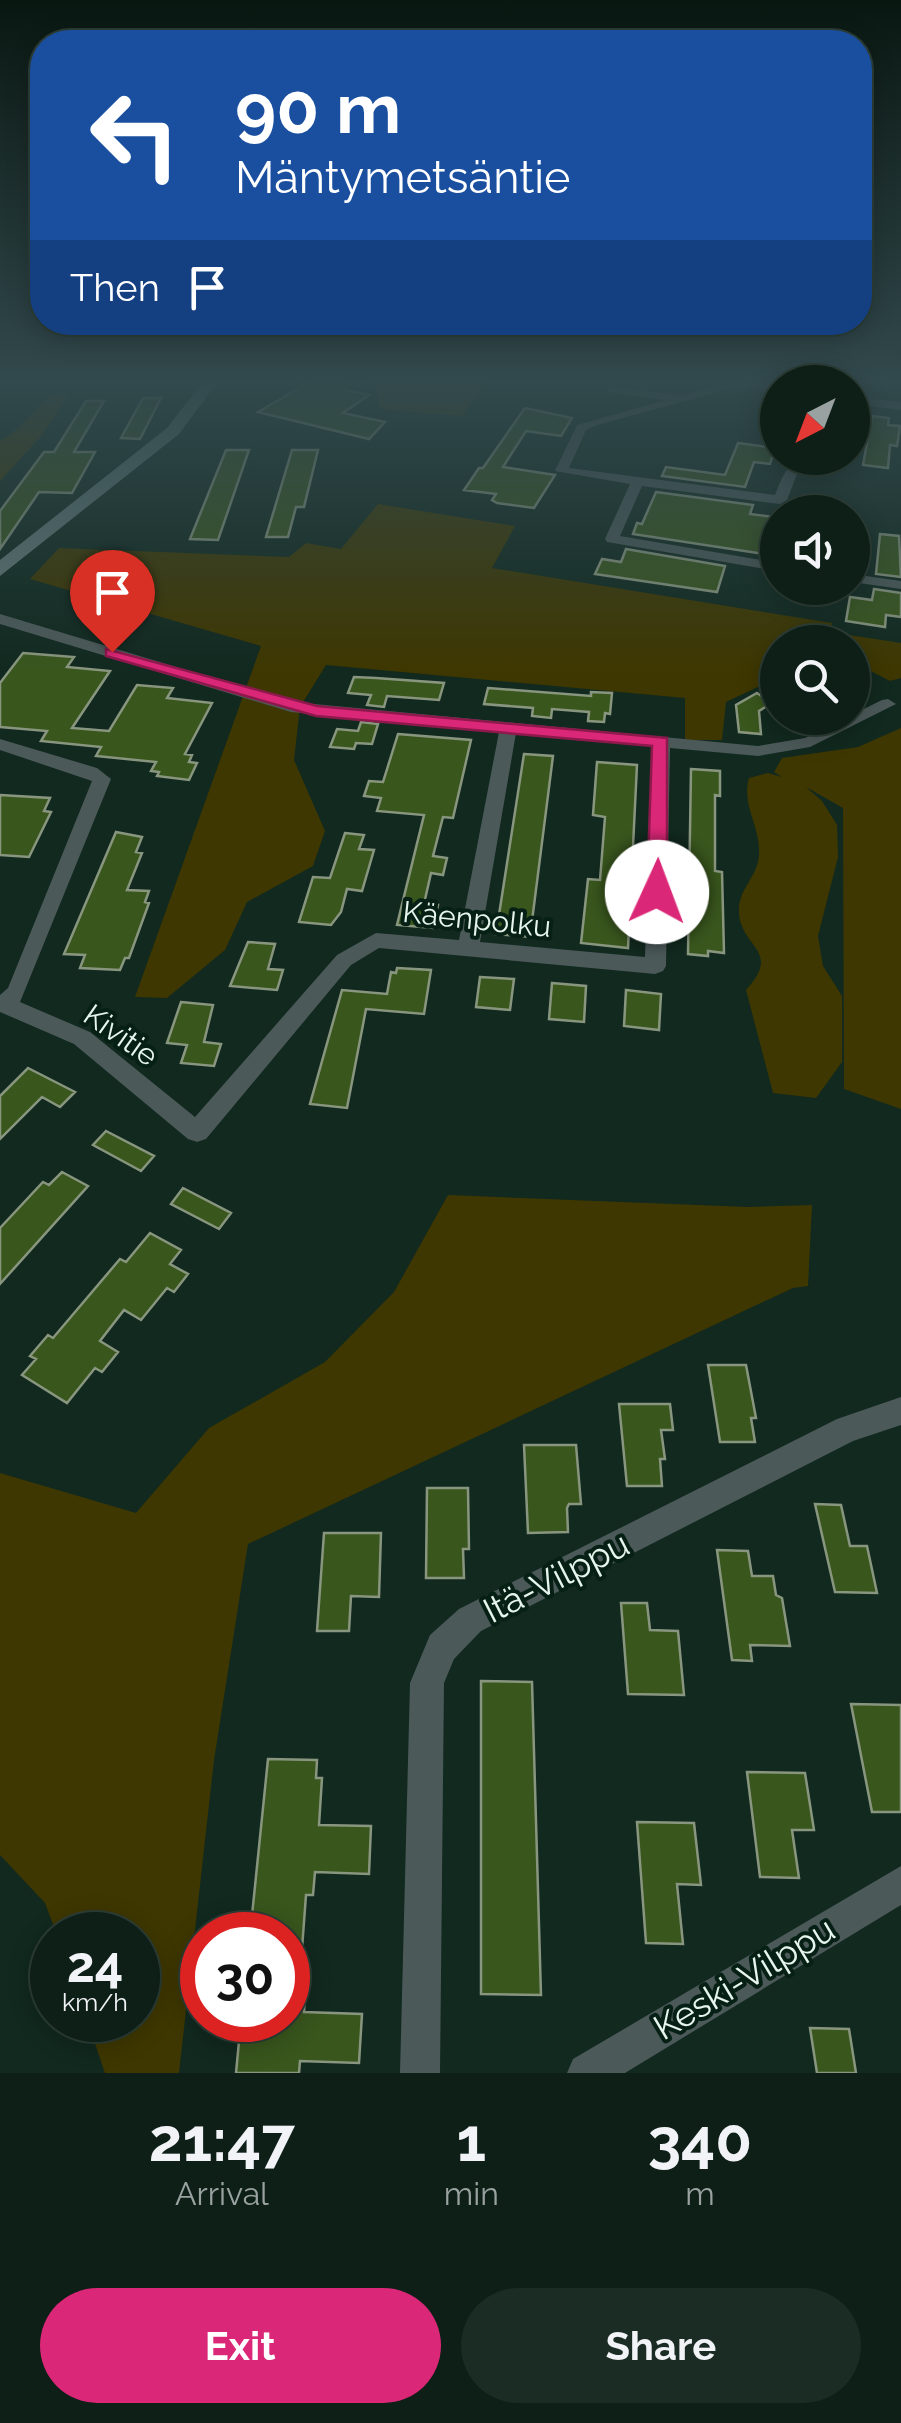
<!DOCTYPE html>
<html lang="en">
<head>
<meta charset="utf-8">
<style>
  :root { --surface:#0d1f17; --page:#1b2c24; --text:#f1f3f6; --muted:#9aa2a1; --line:#2d3d36; --accent:#db2777 }
  body { margin:0; font-family:Raleway,sans-serif; background:var(--page); color:var(--text); height:100vh; display:flex; flex-direction:column; font-size:38px; white-space:nowrap }
  * { box-sizing:border-box; margin:0 }
  p { font-size:32px; color:var(--muted) }
  .icon { flex:none; width:55px; height:55px; fill:none; stroke:currentColor; stroke-width:2; stroke-linecap:round; stroke-linejoin:round }
  .map { position:relative; height:2073px; overflow:hidden }
  .panel { display:flex; flex-direction:column; background:var(--surface); flex:1 }
  .panel>* { flex:none }
  .guide { position:absolute; left:30px; top:30px; width:842px; height:305px; border-radius:40px; box-shadow:0 5px 25px #0003,0 0 0 2px var(--line); background:#1a4fa0; color:#fff; overflow:hidden }
  .needle { width:65px; rotate:222deg }
  .buttons { position:absolute; left:760px; top:365px; display:grid; gap:20px }
  .buttons a { display:grid; place-items:center; width:110px; height:110px; border-radius:50%; background:var(--surface); box-shadow:0 5px 25px #0003,0 0 0 2px var(--line); font-size:50px }
  .speed { position:absolute; left:30px; top:1912px; display:flex; gap:20px; font-size:50px; font-weight:700; text-align:center }
  .speed>* { display:grid; place-content:center; width:130px; height:130px; border-radius:50%; background:var(--surface); box-shadow:0 5px 25px #0003,0 0 0 2px var(--line); line-height:1 }
  .speed small { font-size:25px; font-weight:400 }
  .speed .limit { border:15px solid #d22; background:#fff; color:#111 }
  .pin { position:absolute; display:grid; place-items:center; width:85px; height:85px; color:#fff; margin:-102px -42px; border-radius:50% 50% 50% 0; rotate:-45deg; box-shadow:0 0 10px #0007 }
  .pin .icon { rotate:45deg }
  .me { position:absolute; width:110px; margin:-55px; rotate:2deg; stroke-linejoin:round; filter:drop-shadow(0 0 8px #0008) }
  .turn { display:flex; align-items:center; gap:35px; height:210px; padding:0 40px; font-size:45px }
  .turn .icon { width:130px; height:130px; stroke-width:2.5 }
  .turn b { display:block; font-size:70px; line-height:85px }
  .then { display:flex; align-items:center; height:95px; padding:0 40px; background:#0003; gap:20px; font-size:38px }
  .eta { display:flex; justify-content:space-evenly; align-items:center; height:170px; text-align:center }
  .eta b { font-size:60px; font-weight:700; line-height:70px }
  .primary-button { display:flex; gap:20px; margin-top:auto; padding:20px 40px }
  .primary-button a { flex:1; height:115px; border-radius:60px; background:var(--accent); color:#fff; font-size:40px; font-weight:700; line-height:115px; text-align:center }
  .primary-button a+a { background:var(--page); color:var(--text) }
  .map>svg:first-child { display:block }
  .green { fill:#3e3701 }
  .building { fill:#39561d; stroke:#89967f; stroke-width:2.5 }
  .lines { fill:none; stroke-linecap:round; stroke-linejoin:round }
  .lane { stroke:#4c5959; stroke-width:6 }
  .street { fill:#4c5959; fill-rule:evenodd }
  .secondary { fill:#617776; fill-rule:evenodd }
  .route { fill:#db2777; stroke:#8e194d; stroke-width:2.5 }
  .labels { text-anchor:middle; dominant-baseline:central; stroke-width:8; stroke-linejoin:round; paint-order:stroke }
  .street-label { font-size:30px; fill:#e6f5ed; stroke:#072015 }
  .near-street-label { font-size:35px; fill:#e6f5ed; stroke:#072015 }
</style>
</head>
<body>
<div class="map">
<svg width="901" height="2073" viewBox="0 0 901 2073">
  <rect width="100%" height="100%" fill="#11291f"/>
  <path class="green" d="M490,379L462,416L379,409L378,392L369,380Z
    M50,395H69L40,437L0,481V441L19,428Z
    M378,504L515,526L492,568L832,623L830,632L901,643V678L890,681L853,662L852,642H778L777,678L726,702L722,740H685V698L326,665L300,707L294,760L325,831L313,866L247,902L225,950L167,998L135,997L261,646L30,579L59,548L289,557L306,543L341,549Z
    M901,728V1109L844,1089L843,808L806,787L822,801L837,825L838,857L818,936L823,966L842,996V1062L816,1098L773,1093L746,990C782,951 742,948 739,914C737,889 757,879 759,855C761,827 741,806 749,778L768,773L782,777L774,772L782,758L858,747Z
    M448,1195L748,1207L812,1205L808,1286L793,1288L248,1544L214,1760L179,2073H105L87,2020H138V1935H57L45,1903L0,1855V1473L136,1513L209,1428L325,1362L394,1292Z"/>
  <path class="building" d="M315,379H354L344,390L369,395L343,413L385,422L369,439L258,412Z
    M143,398H161L140,439L121,438Z
    M86,401H104L74,452H95L72,493L39,492L0,549V511L44,452H54Z
    M525,408L572,418L561,436L526,431L503,467L555,475L534,508L497,503L492,500L496,494L464,490L479,468H483Z
    M872,416L889,418L888,425L900,426L897,446L890,445L888,468L863,465Z
    M738,443L775,448L770,464L754,462L745,487L662,476L666,467L725,475Z
    M226,450H249L218,540L190,539Z
    M292,450H318L304,507H296L288,537H266Z
    M656,492L753,505L750,514L774,517L764,554L633,534L637,523L642,524Z
    M880,534L899,536L901,577L876,574Z
    M626,549L725,566L717,592L595,574L602,559L621,562Z
    M874,589L901,593V617L886,615L885,627L846,621L850,597L872,600Z
    M23,653L74,657L67,667L110,671L72,728L109,731L137,685L173,688L167,698L212,703L185,754L192,755L189,762L197,763L189,780L157,776L159,772L151,771L156,762L96,756L101,747L41,741L47,731L0,727V683Z
    M354,677L376,678L444,683L439,700L387,696L384,707L367,705L371,695L348,693Z
    M488,688L591,696V692L612,693L610,714L605,713L604,722L588,721L589,712L552,709L551,718L532,716L533,708L484,704Z
    M757,693L772,703L759,711L761,734L739,732L736,705Z
    M361,722L378,724L372,744L356,743L354,749L330,747L337,729L358,731Z
    M398,734L471,740L453,818L443,817L433,856L447,858L443,875L431,873L424,904L438,905L433,928L397,925L424,815L377,811L381,798L364,796L369,781L383,782Z
    M524,754L553,756L530,937L496,934Z
    M597,762L637,765L628,948L581,943L588,879L600,880L605,817L593,815Z
    M691,769L720,771V796L715,795V871L722,872L724,953L708,951V956L688,954Z
    M0,795L50,798L44,811L51,812L29,857L0,855Z
    M116,832L142,837L136,852L142,853L127,890L149,891L145,902L149,903L129,958H125L120,970L80,968L85,955L64,954Z
    M345,833L364,835L359,849L374,850L362,891L347,889L341,912L331,925L299,922L313,877L330,878Z
    M248,942L275,944L268,969L283,970L277,990L230,986Z
    M397,968L431,970L424,1014L366,1009L347,1108L310,1104L342,990L387,994L391,972L396,973Z
    M480,977L514,979L510,1010L476,1007Z
    M552,983L586,986L584,1022L549,1019Z
    M626,990L661,994L659,1030L624,1026Z
    M181,1002L213,1005L204,1042L221,1044L214,1066L181,1063L187,1045L167,1043Z
    M28,1068L75,1092L60,1107L42,1097L0,1139V1096Z
    M106,1131L154,1156L141,1171L93,1145Z
    M62,1172L88,1186L0,1284V1228L43,1182L49,1185Z
    M183,1188L231,1213L219,1229L171,1204Z
    M150,1233L181,1250L170,1264L188,1274L174,1292L167,1288L141,1320L124,1310L100,1341L118,1352L102,1372L95,1368L67,1403L22,1375L36,1359L30,1356L48,1335L53,1338L120,1259L126,1262Z
    M708,1365H746L756,1418H751L755,1442H720Z
    M619,1404H670L673,1430H661L665,1459H660L662,1486H627Z
    M524,1445H576L581,1504H569L567,1508L568,1532L528,1533Z
    M427,1488H468L469,1549H463L464,1578H426Z
    M815,1504L841,1505L850,1546H867L877,1593L835,1592Z
    M324,1533H381L379,1597L351,1596L349,1631H317Z
    M717,1550L748,1551L752,1576H773L776,1595L782,1598L790,1646L750,1645L752,1661L732,1660Z
    M621,1603H647L650,1630L678,1631L684,1695L628,1694Z
    M481,1681L532,1682L541,1995L481,1994Z
    M851,1704L901,1705V1812H872Z
    M268,1759L317,1760L316,1778H322L319,1825L371,1826L369,1874L315,1872L313,1895H306L300,1976L288,1975V1935H250Z
    M747,1772L805,1773L814,1830H792L799,1878L760,1877Z
    M637,1822L694,1823L701,1885L677,1884L683,1944L646,1943Z
    M288,1983L306,1984L304,2012L362,2014L359,2063L300,2061L299,2073H236L241,2020H288Z
    M810,2028L849,2029L856,2073H817Z"/>
  <g class="lines">
    <path class="lane" d="M611,390L684,399"/>
    <path class="street" d="M718,379H742L778,386V393L740,386L597,425L586,430L569,468L775,495C784,473 788,458 815,458L799,469L787,500L780,504L642,486L620,536L778,563V571L607,542L605,539L630,484L555,471L577,425L726,383Z
      M852,397L901,402V410L852,404Z
      M852,574L901,581V589L852,582Z
      M0,614L293,702L758,746L805,738L882,700L888,699L896,704L810,747L758,756L670,748L666,966L663,971L655,974L379,948L351,965L206,1139L197,1142L188,1139L74,1044L0,1012V995L8,988L92,781L0,750V739L97,768L111,779L20,1002L90,1032L195,1117L337,955L376,933L459,940L499,732L291,712L0,624ZM516,733L652,746L645,957L480,942Z
      M901,1397V1425L853,1441L481,1631L454,1659L444,1683L440,2073H400L410,1683L430,1635L459,1609L837,1419Z
      M901,1866V1905L625,2073H567L573,2059Z"/>
    <path class="secondary" d="M205,379H220L179,434L0,576V560L167,428Z"/>
  </g>
  <linearGradient id="sky" x2="0" y2="1"><stop stop-color="#091711"/><stop offset="0.57" stop-color="#32494d"/><stop offset="1" stop-color="#32494d" stop-opacity="0"/></linearGradient>
  <rect width="901" height="670" fill="url(#sky)"/>
  <path class="route" d="M106,649L317,706L667,738V892L657,898L647,892L652,746L316,716L106,656Z"/>
  <g class="labels">
    <g class="street-label">
      <text transform="translate(477 919) rotate(6)">Käenpolku</text>
      <text transform="translate(121 1035) rotate(35)">Kivitie</text>
    </g>
    <g class="near-street-label">
      <text transform="translate(556 1577) rotate(-27)">Itä-Vilppu</text>
      <text transform="translate(744 1978) rotate(-31)">Keski-Vilppu</text>
    </g>
  </g>
</svg>
<div class="buttons">
<a><svg class="needle" viewBox="-14 -14 28 28"><path d="M0-13l5 13h-10z" fill="#e53935"/><path d="M0 13l5-13h-10z" fill="#9aa2a1"/></svg></a>
<a><svg class="icon" aria-label="sound" viewBox="0 0 24 24"><path d="M4 9h4l5-4v14l-5-4H4zM17 9q2 3 0 6"/></svg></a>
<a><svg class="icon" aria-label="search" viewBox="0 0 24 24"><circle cx="10" cy="10" r="6"/><path d="M15 15l6 6"/></svg></a>
</div>
<div class="speed"><div>24<small>km/h</small></div><div class="limit">30</div></div>
<div class="pin" style="left:112px;top:652px;background:#d93025"><svg class="icon" aria-label="arrive" viewBox="0 0 24 24"><path d="M6 21V4h12l-3 4 3 4H6"/></svg></div>
<svg class="me" style="left:657px;top:892px" viewBox="-20 -20 40 40"><circle r="19" fill="#fff"/><path d="M0-13L10 11 0 6-10 11z" fill="#db2777"/></svg>
<div class="guide">
<div class="turn"><svg class="icon" aria-label="left" viewBox="0 0 24 24"><path d="M17 20v-9H6M10 6l-5 5 5 5"/></svg><div><b>90 m</b>Mäntymetsäntie</div></div>
<div class="then">Then<svg class="icon" aria-label="arrive" viewBox="0 0 24 24"><path d="M6 21V4h12l-3 4 3 4H6"/></svg></div>
</div>
</div>
<section class="panel">
<div class="eta">
<div><b>21:47</b><p>Arrival</p></div>
<div><b>1</b><p>min</p></div>
<div><b>340</b><p>m</p></div>
</div>
<div class="primary-button"><a>Exit</a><a>Share</a></div>
</section>
</body>
</html>
